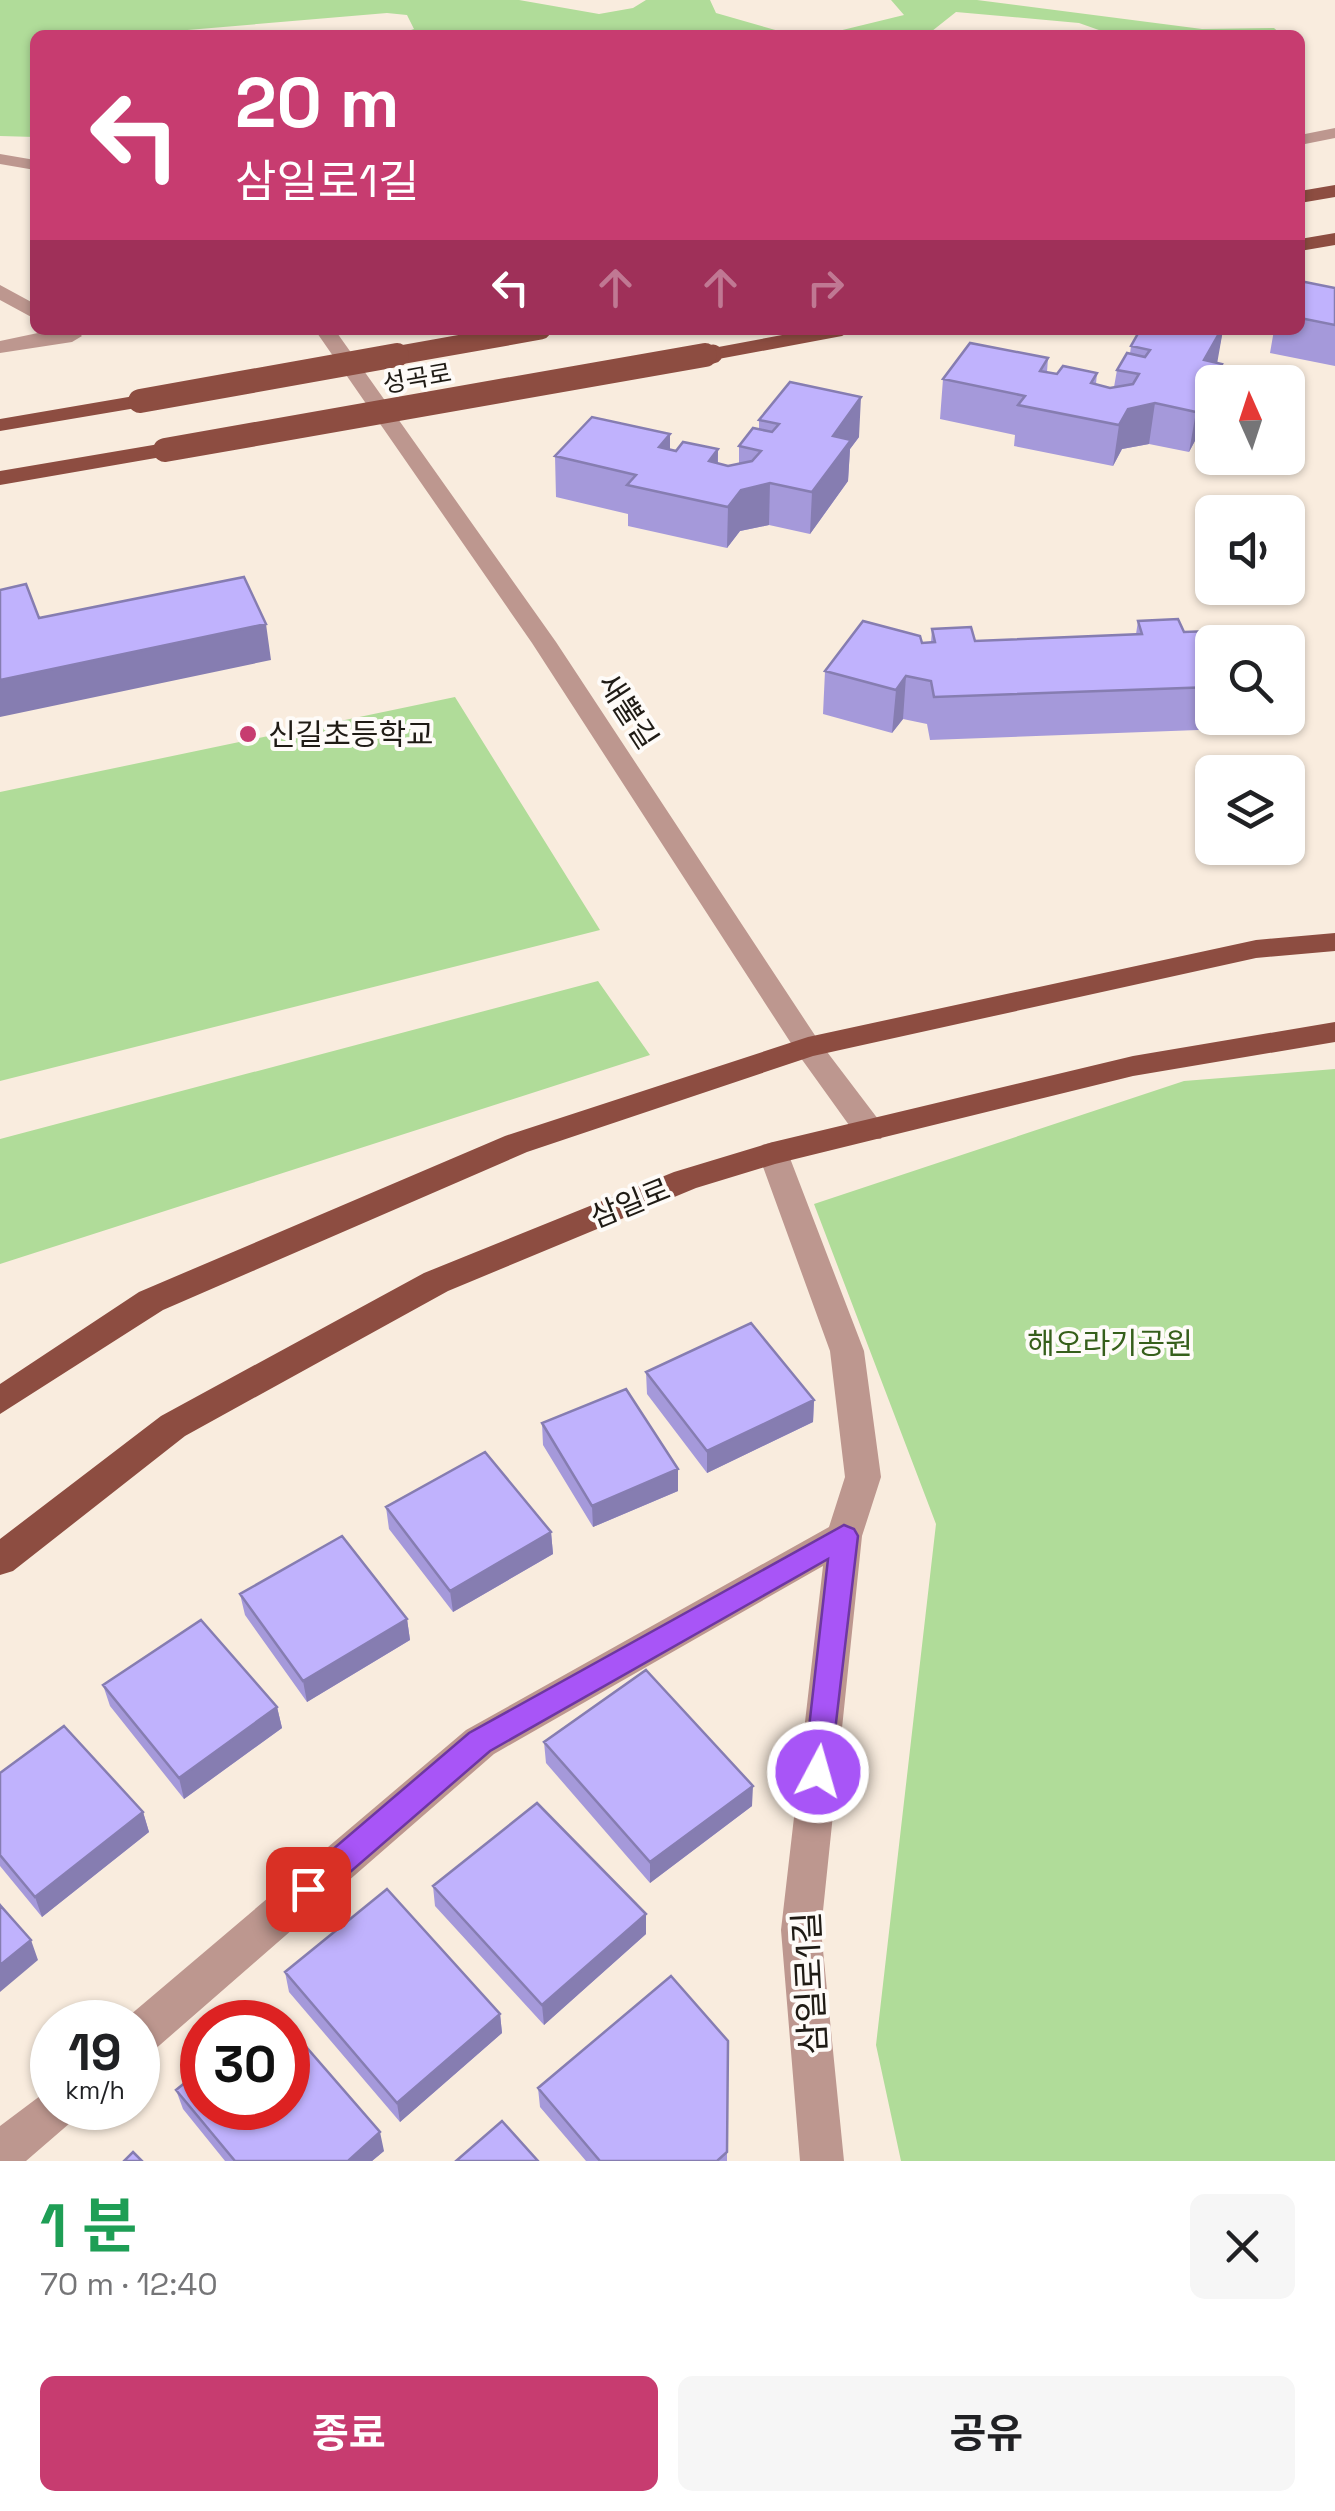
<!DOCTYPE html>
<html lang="ko">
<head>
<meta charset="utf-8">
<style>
  :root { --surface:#fff; --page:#f6f6f6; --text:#202124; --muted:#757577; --accent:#c73c70 }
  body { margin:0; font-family:"Space Grotesk","Noto Sans KR",sans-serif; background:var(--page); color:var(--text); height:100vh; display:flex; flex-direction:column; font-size:38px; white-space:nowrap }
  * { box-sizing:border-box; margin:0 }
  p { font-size:32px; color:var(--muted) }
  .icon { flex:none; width:55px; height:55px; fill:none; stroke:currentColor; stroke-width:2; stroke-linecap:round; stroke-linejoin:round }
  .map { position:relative; height:2161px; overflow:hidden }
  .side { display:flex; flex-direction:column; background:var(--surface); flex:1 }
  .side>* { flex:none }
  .banner { position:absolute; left:30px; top:30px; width:1275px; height:305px; border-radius:15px; box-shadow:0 2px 8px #0004; background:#c73c70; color:#fff; overflow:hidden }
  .needle { width:65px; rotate:357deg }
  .fabs { position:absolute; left:1195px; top:365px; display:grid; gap:20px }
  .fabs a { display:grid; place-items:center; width:110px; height:110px; border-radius:15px; background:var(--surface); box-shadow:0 2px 8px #0004; font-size:50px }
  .speed { position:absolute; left:30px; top:2000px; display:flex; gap:20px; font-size:50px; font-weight:700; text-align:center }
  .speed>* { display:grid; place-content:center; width:130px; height:130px; border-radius:50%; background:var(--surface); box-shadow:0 2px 8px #0004; line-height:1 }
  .speed small { font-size:25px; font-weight:400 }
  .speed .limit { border:15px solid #d22; background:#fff; color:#111 }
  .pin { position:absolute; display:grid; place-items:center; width:85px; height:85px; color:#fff; margin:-42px; border-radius:20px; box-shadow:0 5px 15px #0006 }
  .me { position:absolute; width:110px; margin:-55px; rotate:6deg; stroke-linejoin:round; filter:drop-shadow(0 0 8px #0008) }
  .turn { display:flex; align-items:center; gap:35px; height:210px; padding:0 40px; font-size:45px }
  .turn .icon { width:130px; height:130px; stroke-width:2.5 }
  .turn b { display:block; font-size:70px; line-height:85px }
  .lanes { display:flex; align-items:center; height:95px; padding:0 40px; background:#0003; justify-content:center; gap:50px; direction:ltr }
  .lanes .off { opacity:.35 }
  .round { display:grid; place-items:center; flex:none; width:105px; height:105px; border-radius:15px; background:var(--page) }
  .headline { display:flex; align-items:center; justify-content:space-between; height:170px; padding:0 40px }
  h1 { font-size:60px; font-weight:700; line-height:75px; color:#1e9e55 }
  .button { display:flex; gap:20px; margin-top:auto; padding:20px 40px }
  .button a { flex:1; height:115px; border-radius:15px; background:var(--accent); color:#fff; font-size:40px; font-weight:700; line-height:115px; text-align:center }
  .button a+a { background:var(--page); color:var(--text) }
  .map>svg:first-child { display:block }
  .green { fill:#b0dc99 }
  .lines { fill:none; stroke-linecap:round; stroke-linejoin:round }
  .minor { fill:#bd978f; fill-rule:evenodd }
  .major { fill:#8d4d41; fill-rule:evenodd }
  .major-bridge-far1 { stroke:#8d4d41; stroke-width:19 }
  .major-bridge { stroke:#8d4d41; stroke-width:24 }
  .wall { fill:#a599da }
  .shaded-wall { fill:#867db1 }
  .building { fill:#c0b2fd; stroke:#867db1; stroke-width:2.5 }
  .route { fill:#a855f7; stroke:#6d37a1; stroke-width:2.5 }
  .poi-dot { fill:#c73c70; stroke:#fefbf8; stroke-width:4 }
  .labels { text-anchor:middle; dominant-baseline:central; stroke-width:8; stroke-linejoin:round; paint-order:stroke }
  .far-street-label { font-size:25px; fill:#1f1b15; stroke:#fefbf8 }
  .street-label { font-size:30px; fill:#1f1b15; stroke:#fefbf8 }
  .poi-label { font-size:30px; fill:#1f1b15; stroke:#fefbf8; text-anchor:start }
  .park-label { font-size:30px; fill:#365f1b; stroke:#fefbf8 }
  .near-street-label { font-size:35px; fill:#1f1b15; stroke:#fefbf8 }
</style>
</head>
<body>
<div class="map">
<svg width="1335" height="2161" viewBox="0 0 1335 2161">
  <rect width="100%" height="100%" fill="#f9ecde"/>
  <path class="green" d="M0,0H519L599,14L633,8L646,0H710L716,13L793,35H396L414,29L407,15L387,13L128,35H35V137L0,136Z
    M891,0H977L1202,29L1274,28L1282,35H1113L1079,23L956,12L927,35H822L904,15Z
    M455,697L600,930L0,1081V792Z
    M598,981L650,1055L0,1264V1139Z
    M1335,1069V2161H901L876,2045L936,1524L814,1204L1184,1081Z"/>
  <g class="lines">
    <path class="minor" d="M1335,128V138L1300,145V135Z
      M0,154L35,160V170L0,164Z
      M0,285L35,304V319L0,300Z
      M52,330H76L82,336L72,342L0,353V341Z
      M315,330H335L556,642L818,1040L881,1123L885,1131L881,1139H859L798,1054L532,643Z
      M773,1142L784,1145L788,1153L864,1351L881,1477L862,1536L821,1930L844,2161H800L781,1930L823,1566L494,1754L153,2051L138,2057V2022L123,2021L466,1730L829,1527L845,1477L830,1351L758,1153L762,1145Z
      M52,2087V2108H76L70,2123L26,2161H0V2126Z"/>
    <path class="major" d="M1335,185V197L1300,203V191Z
      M1335,233V245L1300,251V239Z
      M809,330H852L842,336L713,360L703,354L713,348Z
      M140,395L148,396V406L0,431V419Z
      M165,443L173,445V455L0,485V471Z
      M1335,933V951L1256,958L813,1056L527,1152L163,1310L0,1414V1384L139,1292L505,1136L808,1037L1256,940Z
      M1335,1022V1042L1133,1076L775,1164L696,1188L448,1291L185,1436L13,1571L0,1575V1539L161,1416L424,1273L674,1172L773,1142L1133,1056Z"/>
    <path class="major-bridge-far1" d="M383,358L541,330
      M691,358L713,354"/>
    <path class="major-bridge" d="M140,401L397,355
      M165,450L705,355"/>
  </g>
  <path class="wall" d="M1300,281L1335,288V366L1270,353L1274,330H1300Z
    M1140,330H1223L1212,382V409L1189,452L1149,444L1122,449L1113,466L1014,446L1015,435L940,419L943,379L1048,358L1047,372L1057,374L1097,373L1096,384L1110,388L1114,387L1117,370L1130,354L1131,346Z
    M759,420L859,437L850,449L848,481L810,534L769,525L740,531L727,548L628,526V514L556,497L555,456L670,434V450L718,449V463L728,466L739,464V446L759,430Z
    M1138,621L1184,632L1212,642V718H1281L1279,727L930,740L927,724L903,719L892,733L823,714L825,671L922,643L931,642L932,629L975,641L1136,634Z
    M646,1372L814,1400L813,1422L707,1473L647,1394Z
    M542,1423L678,1469V1491L593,1527L543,1445Z
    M386,1507L551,1532L553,1554L453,1612L389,1529Z
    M240,1594L407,1619L410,1640L307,1702L245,1615Z
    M103,1685L277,1707L282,1728L184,1799L110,1706Z
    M544,1742L752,1806L650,1883L546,1763Z
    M0,1773L143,1812L149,1832L42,1917L0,1866Z
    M433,1886L646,1914V1934L544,2025L435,1906Z
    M285,1972L500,2014L502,2033L400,2122L289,1992Z
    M538,2088L727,2152V2161H586L540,2107Z
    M176,2090L384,2151L372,2161H225L183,2109Z"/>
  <path class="shaded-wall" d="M1221,330H1223L1217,364L1204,360Z
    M1222,364L1219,382H1212V409L1189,452L1196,412Z
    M861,397L859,437L850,449L848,481L810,534L812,492L833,436Z
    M1155,403L1149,444L1122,449L1113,466L1119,425L1128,409Z
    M670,434V474L659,447Z
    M718,449L717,490L709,461Z
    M770,483L769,525L740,531L727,548L728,507L741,490Z
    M266,624L271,660L0,717V680Z
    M906,676L903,719L892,733L896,690Z
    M814,1400L813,1422L707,1473V1451Z
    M678,1469V1491L593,1527L592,1506Z
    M551,1532L553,1554L453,1612L450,1591Z
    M407,1619L410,1640L307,1702L303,1681Z
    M277,1707L282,1728L184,1799L179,1778Z
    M753,1786L752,1806L650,1883V1862Z
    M143,1812L149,1832L42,1917L35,1897Z
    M646,1914V1934L544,2025L542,2005Z
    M31,1940L38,1960L0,1992V1965Z
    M500,2014L502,2033L400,2122L397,2103Z
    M380,2132L384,2151L372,2161H348Z"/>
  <path class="building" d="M1300,281L1335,288V325L1300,318Z
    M1140,330H1221L1204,360L1222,364L1196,412L1155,403L1128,409L1119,425L1018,405L1025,396L943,379L970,343L1048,358L1040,371L1057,374L1063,366L1097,373L1091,383L1110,388L1133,384L1139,374L1117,370L1127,353L1145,357L1150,350L1131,346Z
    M790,382L861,397L833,436L851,440L812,492L770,483L741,490L728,507L627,485L636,475L555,456L592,417L670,434L659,447L676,451L683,442L718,449L709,461L728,466L752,461L761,451L739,446L753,428L772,432L779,424L759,420Z
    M244,577L266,624L0,680V590L26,584L39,618Z
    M1178,619L1184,632L1265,629L1271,642H1212V687L934,697L931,681L906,676L896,690L825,671L863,621L920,636L922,643L935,642L932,629L971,627L975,641L1142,634L1138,621Z
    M751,1323L814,1400L707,1451L646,1372Z
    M626,1389L678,1469L592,1506L542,1423Z
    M485,1452L551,1532L450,1591L386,1507Z
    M342,1536L407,1619L303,1681L240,1594Z
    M201,1620L277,1707L179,1778L103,1685Z
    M646,1670L753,1786L650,1862L544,1742Z
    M64,1726L143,1812L35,1897L0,1855V1773Z
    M537,1803L646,1914L542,2005L433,1886Z
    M387,1889L500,2014L397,2103L285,1972Z
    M0,1905L31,1940L0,1965Z
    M671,1976L728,2041L727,2152L717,2161H600L538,2088Z
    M273,2010L285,2022H258Z
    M288,2026L380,2132L348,2161H235L176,2090L202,2069V2108H288Z
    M502,2121L538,2161H456Z
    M133,2152L142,2161H124Z"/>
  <path class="route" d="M844,1525L854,1529L858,1536L829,1782L818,1786L808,1782L804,1772L828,1559L490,1751L319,1899L308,1903L298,1899L293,1889L298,1879L469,1733Z"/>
  <circle class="poi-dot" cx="248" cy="734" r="10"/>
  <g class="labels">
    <g class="far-street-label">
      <text transform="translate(417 378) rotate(-10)">성곡로</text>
    </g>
    <g class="street-label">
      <text transform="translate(628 711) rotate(57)">새뿔길</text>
      <text transform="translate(630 1203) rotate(-22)">삼일로</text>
    </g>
    <g class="poi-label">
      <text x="268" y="734">신길초등학교</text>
    </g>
    <g class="park-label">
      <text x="1110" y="1343">해오라기공원</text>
    </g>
    <g class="near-street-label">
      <text transform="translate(810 1983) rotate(-93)">삼일로1길</text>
    </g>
  </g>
</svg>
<div class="fabs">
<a><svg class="needle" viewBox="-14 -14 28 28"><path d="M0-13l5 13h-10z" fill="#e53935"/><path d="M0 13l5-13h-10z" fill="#757577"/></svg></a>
<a><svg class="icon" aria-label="sound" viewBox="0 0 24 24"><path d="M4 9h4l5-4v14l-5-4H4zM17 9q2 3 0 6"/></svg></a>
<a><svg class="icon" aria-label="search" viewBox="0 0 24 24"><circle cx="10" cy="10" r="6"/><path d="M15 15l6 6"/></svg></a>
<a><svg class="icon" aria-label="layers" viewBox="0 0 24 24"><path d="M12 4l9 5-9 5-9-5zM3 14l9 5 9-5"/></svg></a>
</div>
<div class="speed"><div>19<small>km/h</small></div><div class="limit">30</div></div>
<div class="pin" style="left:308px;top:1889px;background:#d93025"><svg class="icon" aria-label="arrive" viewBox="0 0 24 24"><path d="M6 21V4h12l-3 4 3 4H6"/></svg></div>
<svg class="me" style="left:818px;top:1772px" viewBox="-20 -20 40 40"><circle r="17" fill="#a855f7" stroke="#fff" stroke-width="3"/><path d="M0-11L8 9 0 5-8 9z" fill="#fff"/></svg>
<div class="banner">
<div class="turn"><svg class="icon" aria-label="left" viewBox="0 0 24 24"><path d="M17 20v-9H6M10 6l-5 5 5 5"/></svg><div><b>20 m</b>삼일로1길</div></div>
<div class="lanes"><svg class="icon" aria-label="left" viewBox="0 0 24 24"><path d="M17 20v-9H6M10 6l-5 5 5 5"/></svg><svg class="icon off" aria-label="ahead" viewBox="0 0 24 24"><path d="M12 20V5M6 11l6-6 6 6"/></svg><svg class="icon off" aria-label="ahead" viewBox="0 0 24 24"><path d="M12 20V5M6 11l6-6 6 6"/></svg><svg class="icon off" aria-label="right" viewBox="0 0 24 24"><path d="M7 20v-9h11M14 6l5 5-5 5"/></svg></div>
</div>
</div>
<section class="side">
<div class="headline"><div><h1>1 분</h1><p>70 m · 12:40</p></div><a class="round"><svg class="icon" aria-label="close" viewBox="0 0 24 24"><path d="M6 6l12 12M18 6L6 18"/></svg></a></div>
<div class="button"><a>종료</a><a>공유</a></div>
</section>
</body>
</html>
